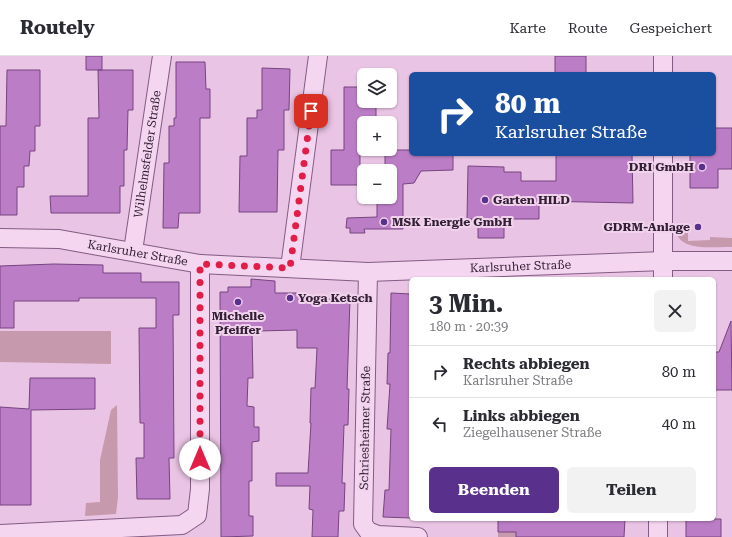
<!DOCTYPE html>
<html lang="de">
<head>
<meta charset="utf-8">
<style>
  :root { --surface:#fff; --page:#f2f2f3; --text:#2b2b33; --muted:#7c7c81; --line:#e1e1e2; --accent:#59318c }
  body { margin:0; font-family:"Roboto Serif",serif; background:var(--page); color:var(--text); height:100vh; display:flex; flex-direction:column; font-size:15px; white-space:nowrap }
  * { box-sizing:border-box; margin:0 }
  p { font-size:13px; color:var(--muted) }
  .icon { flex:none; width:22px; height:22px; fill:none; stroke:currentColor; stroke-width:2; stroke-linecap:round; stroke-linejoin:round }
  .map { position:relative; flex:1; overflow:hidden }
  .side { position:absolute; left:409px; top:221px; width:307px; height:244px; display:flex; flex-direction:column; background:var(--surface); border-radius:6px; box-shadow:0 1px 3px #0004 }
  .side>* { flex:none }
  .hud { position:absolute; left:409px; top:16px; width:307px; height:84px; border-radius:6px; box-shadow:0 1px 3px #0004; background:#1a4fa0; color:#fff; overflow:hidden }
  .fabs { position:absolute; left:357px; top:12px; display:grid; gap:8px }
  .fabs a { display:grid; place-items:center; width:40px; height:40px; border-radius:6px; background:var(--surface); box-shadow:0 1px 3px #0004; font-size:20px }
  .pin { position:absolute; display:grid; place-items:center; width:34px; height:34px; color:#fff; margin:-17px; border-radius:8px; box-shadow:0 2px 6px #0006 }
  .me { position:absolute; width:44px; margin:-22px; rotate:0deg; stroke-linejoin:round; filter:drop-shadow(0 0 3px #0008) }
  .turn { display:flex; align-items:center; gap:14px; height:84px; padding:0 20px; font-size:18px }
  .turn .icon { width:52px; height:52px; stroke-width:2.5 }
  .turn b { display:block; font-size:28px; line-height:34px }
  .round { display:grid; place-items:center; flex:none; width:42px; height:42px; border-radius:6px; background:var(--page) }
  .summary { display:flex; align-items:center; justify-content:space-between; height:68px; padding:0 20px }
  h1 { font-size:24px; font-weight:700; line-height:30px }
  .action { display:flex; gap:8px; margin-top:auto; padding:8px 20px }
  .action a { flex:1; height:46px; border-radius:6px; background:var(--accent); color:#fff; font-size:16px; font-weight:700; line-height:46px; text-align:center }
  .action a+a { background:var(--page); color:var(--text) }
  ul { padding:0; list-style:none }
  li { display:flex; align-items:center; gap:12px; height:52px; padding:0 20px; border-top:1px solid var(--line) }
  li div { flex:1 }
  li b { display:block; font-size:15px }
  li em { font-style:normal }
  header { display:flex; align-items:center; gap:24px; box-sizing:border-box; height:56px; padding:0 20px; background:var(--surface); border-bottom:1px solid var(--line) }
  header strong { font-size:19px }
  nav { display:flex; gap:22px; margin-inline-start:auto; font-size:14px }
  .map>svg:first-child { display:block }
  .green { fill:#c799ad }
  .building { fill:#bb7dc5; stroke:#764480 }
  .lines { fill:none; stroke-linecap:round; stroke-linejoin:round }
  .street-casing { stroke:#825c83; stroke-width:20 }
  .street { stroke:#f5d6f1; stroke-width:18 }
  .route { stroke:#e11d48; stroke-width:7; stroke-dasharray:0 12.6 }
  .poi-dot { fill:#59318c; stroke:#f2d3ed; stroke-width:1.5 }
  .labels { text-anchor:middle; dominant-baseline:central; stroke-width:4; stroke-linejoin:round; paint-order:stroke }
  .street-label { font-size:12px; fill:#321f34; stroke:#f2d3ed }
  .poi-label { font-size:12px; font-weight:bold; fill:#321f34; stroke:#f2d3ed; text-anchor:start }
</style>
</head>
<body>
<header>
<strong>Routely</strong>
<nav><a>Karte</a><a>Route</a><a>Gespeichert</a></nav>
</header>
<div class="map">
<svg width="732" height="481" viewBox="0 0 732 481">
  <rect width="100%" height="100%" fill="#eac4e4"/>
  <path class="green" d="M676,174L688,175V185L710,184V181L732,182V191C715,190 679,197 676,174Z
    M0,275H111V308L0,306Z
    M117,349L118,441L116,458L85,460L86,447L100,446V404L111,354Z
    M498,476H516V481H498Z"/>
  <path class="building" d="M86,0H102V14H86Z
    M555,0H586V18H555Z
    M176,6H205L206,33H210V62H200V157H179L178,172H163L164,107H169V70H174V62H176Z
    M262,12L290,13L289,54H284V94H278L277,156H239L240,100H247V62H257V54H262Z
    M7,14H40V70H35V95H30L29,110H24V131H17V159H0V70H6Z
    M98,14H133V54H128L127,94H124V130H120V157H51L50,140H88V62H99Z
    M344,31H364V45H376V67H364V79H360V129H331V94H344Z
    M714,72H732V113H718V132H690V98H714Z
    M385,94H411V98H453V114L421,115L414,127L403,128V173H364L365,177H350V172H346L347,162L377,161V141H390V115H385Z
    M556,98H632L633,147L539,145V163H504V182H478V166H472V163H467L468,110L504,111V116H521V125H556Z
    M54,208L103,209V217H141V226H179V259H173L174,402H169L170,443H137L136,402H144V367H140L139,272H156V242H79V245H14V272H0V210Z
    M251,223L275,225V237H302V243H350L347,333H349L348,369H344L342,427H345L344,455H339L338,481H312L313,454L309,453L310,430H276V417H308L311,367H310L311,332H315L317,292H297V274L259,275V276H252L253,322H248L247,350L254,351V371H259V385L252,386V425H249V460H253V480L221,481L220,236H228V231H251Z
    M391,237L411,238V462L383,461L385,434H389L391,373H387L390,328H387L388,297H390Z
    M731,265L732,334H714V296H719Z
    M30,322H95V353L31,354V449H0V351L29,353Z
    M498,463H625L624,481H516V476H498Z
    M686,463H721V481H686Z"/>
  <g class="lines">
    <g class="street-casing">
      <g id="street">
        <path d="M663,18V0"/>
        <path id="s1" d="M0,182L59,183L200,208L368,216L664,205H732"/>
        <path id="s2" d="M133,195L162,0"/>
        <path d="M290,212L318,0"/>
        <path d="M368,216L363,468L368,475L378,479L418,481"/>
        <path d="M663,223V98"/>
        <path d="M0,478L182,469L197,459L200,433V208"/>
        <path d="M658,481V463"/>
      </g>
    </g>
    <use href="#street" class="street"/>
  </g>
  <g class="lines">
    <path class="route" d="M200,403V208L290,212L311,55"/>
  </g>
  <g class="poi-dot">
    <circle cx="702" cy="111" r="4"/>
    <circle cx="485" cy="144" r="4"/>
    <circle cx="384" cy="166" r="4"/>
    <circle cx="698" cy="171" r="4"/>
    <circle cx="290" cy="242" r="4"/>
    <circle cx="238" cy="246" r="4"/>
  </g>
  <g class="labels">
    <g class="street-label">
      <text stroke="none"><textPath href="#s2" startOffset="98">Wilhelmsfelder Straße</textPath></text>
      <text stroke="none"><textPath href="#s1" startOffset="139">Karlsruher Straße</textPath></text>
      <text stroke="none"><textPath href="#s1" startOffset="523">Karlsruher Straße</textPath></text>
      <text transform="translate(365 372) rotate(-89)">Schriesheimer Straße</text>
    </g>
    <g class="poi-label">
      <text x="694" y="111" text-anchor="end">DRI GmbH</text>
      <text x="493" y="144">Garten HILD</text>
      <text x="392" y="166">MSK Energie GmbH</text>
      <text x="690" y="171" text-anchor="end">GDRM-Anlage</text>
      <text x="298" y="242">Yoga Ketsch</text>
      <text x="238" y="260" text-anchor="middle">Michelle<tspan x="238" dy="14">Pfeiffer</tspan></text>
    </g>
  </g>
</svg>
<div class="fabs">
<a><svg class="icon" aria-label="layers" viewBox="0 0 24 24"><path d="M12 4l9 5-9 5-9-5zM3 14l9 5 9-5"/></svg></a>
<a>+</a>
<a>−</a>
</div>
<div class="pin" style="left:311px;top:55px;background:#d93025"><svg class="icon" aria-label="arrive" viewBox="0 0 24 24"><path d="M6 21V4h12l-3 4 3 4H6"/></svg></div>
<svg class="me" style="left:200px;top:403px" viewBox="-20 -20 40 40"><circle r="19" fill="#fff"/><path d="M0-13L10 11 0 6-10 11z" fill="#e11d48"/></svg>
<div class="hud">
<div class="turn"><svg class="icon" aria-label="right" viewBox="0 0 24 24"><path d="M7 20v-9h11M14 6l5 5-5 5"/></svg><div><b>80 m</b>Karlsruher Straße</div></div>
</div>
<section class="side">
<div class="summary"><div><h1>3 Min.</h1><p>180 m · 20:39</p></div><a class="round"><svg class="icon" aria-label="close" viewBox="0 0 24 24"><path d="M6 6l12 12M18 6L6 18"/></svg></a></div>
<ul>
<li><svg class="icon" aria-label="right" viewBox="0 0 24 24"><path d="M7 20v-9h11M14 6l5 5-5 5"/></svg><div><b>Rechts abbiegen</b><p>Karlsruher Straße</p></div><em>80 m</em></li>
<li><svg class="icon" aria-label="left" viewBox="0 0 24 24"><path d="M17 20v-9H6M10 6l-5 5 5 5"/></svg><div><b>Links abbiegen</b><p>Ziegelhausener Straße</p></div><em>40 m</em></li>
</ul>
<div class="action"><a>Beenden</a><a>Teilen</a></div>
</section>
</div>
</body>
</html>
